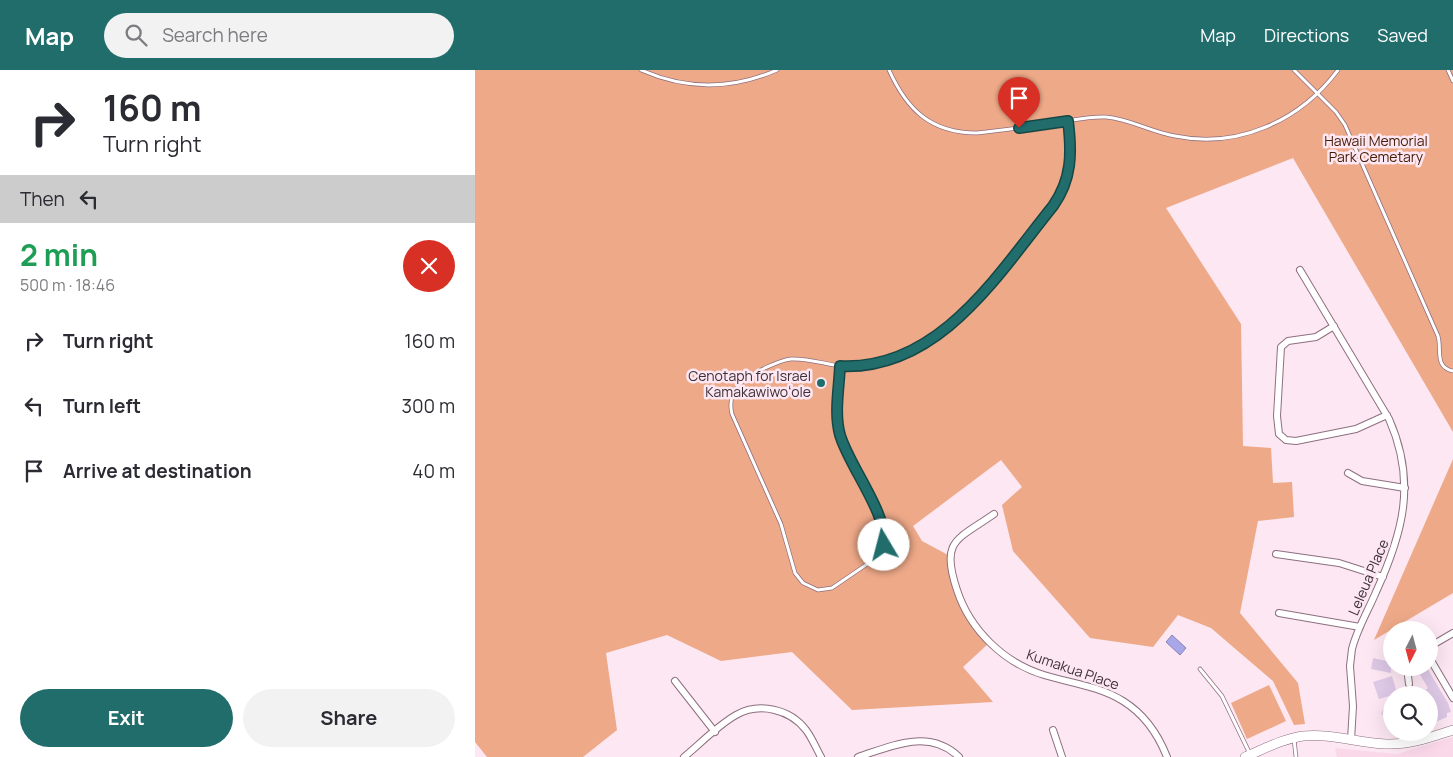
<!DOCTYPE html>
<html lang="en">
<head>
<meta charset="utf-8">
<style>
  :root { --surface:#fff; --page:#f2f2f3; --text:#2b2b33; --muted:#7c7c81; --accent:#216d6c }
  body { margin:0; font-family:Manrope,sans-serif; background:var(--page); color:var(--text); height:100vh; display:flex; flex-direction:column; font-size:19px; white-space:nowrap }
  * { box-sizing:border-box; margin:0 }
  p { font-size:16px; color:var(--muted) }
  .icon { flex:none; width:28px; height:28px; fill:none; stroke:currentColor; stroke-width:2; stroke-linecap:round; stroke-linejoin:round }
  .map { position:relative; flex:1; overflow:hidden }
  .side { display:flex; flex-direction:column; background:var(--surface); width:475px }
  .side>* { flex:none }
  .hud { background:#fff; color:var(--text); overflow:hidden }
  .needle { width:32px; rotate:186deg }
  .tools { position:absolute; left:908px; top:551px; display:grid; gap:10px }
  .tools a { display:grid; place-items:center; width:55px; height:55px; border-radius:50%; background:var(--surface); box-shadow:0 5px 20px #0002; font-size:25px }
  .pin { position:absolute; display:grid; place-items:center; width:42px; height:42px; color:#fff; margin:-51px -21px; border-radius:50% 50% 50% 0; rotate:-45deg; box-shadow:0 0 5px #0007 }
  .pin .icon { rotate:45deg }
  .me { position:absolute; width:55px; margin:-28px; rotate:352deg; stroke-linejoin:round; filter:drop-shadow(0 0 4px #0008) }
  .turn { display:flex; align-items:center; gap:18px; height:105px; padding:0 20px; font-size:22px }
  .turn .icon { width:65px; height:65px; stroke-width:2.5 }
  .turn b { display:block; font-size:35px; line-height:42px }
  .then { display:flex; align-items:center; height:48px; padding:0 20px; background:#0003; gap:10px; font-size:19px }
  .round { display:grid; place-items:center; flex:none; width:52px; height:52px; border-radius:26px; background:var(--page) }
  .summary { display:flex; align-items:center; justify-content:space-between; height:85px; padding:0 20px }
  h1 { font-size:30px; font-weight:700; line-height:38px; color:#1e9e55 }
  .cta { display:flex; gap:10px; margin-top:auto; padding:10px 20px }
  .cta a { flex:1; height:58px; border-radius:30px; background:var(--accent); color:#fff; font-size:20px; font-weight:700; line-height:58px; text-align:center }
  .cta a+a { background:var(--page); color:var(--text) }
  ul { padding:0; list-style:none }
  li { display:flex; align-items:center; gap:15px; height:65px; padding:0 20px }
  li div { flex:1 }
  li b { display:block; font-size:19px }
  li em { font-style:normal }
  header { display:flex; align-items:center; gap:30px; box-sizing:border-box; height:70px; padding:0 25px; background:var(--accent); color:#fff }
  header strong { font-size:24px }
  nav { display:flex; gap:28px; margin-inline-start:auto; font-size:18px }
  .search { width:350px; height:45px; background:var(--page); display:flex; align-items:center; gap:12px; box-sizing:border-box; padding:0 18px; border-radius:28px; color:var(--muted); font-size:19px }
  main { display:flex; flex:1; min-height:0 }
  .map>svg:first-child { display:block }
  .built { fill:#fad8ea }
  .green { fill:#eea988 }
  .water { fill:#a9a7e9; stroke:#8983b4 }
  .building { fill:#ddc8e6 }
  .lines { fill:none; stroke-linecap:round; stroke-linejoin:round }
  .lane-casing { stroke:#8e6f7f; stroke-width:4.5 }
  .street-casing { stroke:#8e6f7f; stroke-width:8 }
  .secondary-casing { stroke:#8e6f7f; stroke-width:10 }
  .lane { stroke:#fff; stroke-width:3 }
  .street { stroke:#fff; stroke-width:6 }
  .secondary { stroke:#fff; stroke-width:9 }
  .route-casing { stroke:#154746; stroke-width:12 }
  .route { stroke:#216d6c; stroke-width:9 }
  .poi-dot { fill:#216d6c; stroke:#fce7f2; stroke-width:2 }
  .labels { text-anchor:middle; dominant-baseline:central; stroke-width:5; stroke-linejoin:round; paint-order:stroke }
  .park-label { font-size:14px; fill:#471c04; stroke:#fce7f2 }
  .poi-label { font-size:14px; fill:#3d3037; stroke:#fce7f2; text-anchor:end }
  .street-label { font-size:14px; fill:#3d3037; stroke:#fce7f2 }
</style>
</head>
<body>
<header>
<strong>Map</strong>
<div class="search"><svg class="icon" aria-label="search" viewBox="0 0 24 24"><circle cx="10" cy="10" r="6"/><path d="M15 15l6 6"/></svg>Search here</div>
<nav><a>Map</a><a>Directions</a><a>Saved</a></nav>
</header>
<main>
<section class="side">
<div class="hud">
<div class="turn"><svg class="icon" aria-label="right" viewBox="0 0 24 24"><path d="M7 20v-9h11M14 6l5 5-5 5"/></svg><div><b>160 m</b>Turn right</div></div>
<div class="then">Then<svg class="icon" aria-label="left" viewBox="0 0 24 24"><path d="M17 20v-9H6M10 6l-5 5 5 5"/></svg></div>
</div>
<div class="summary"><div><h1>2 min</h1><p>500 m · 18:46</p></div><a class="round" style="background:#d93025;color:#fff"><svg class="icon" aria-label="close" viewBox="0 0 24 24"><path d="M6 6l12 12M18 6L6 18"/></svg></a></div>
<ul>
<li><svg class="icon" aria-label="right" viewBox="0 0 24 24"><path d="M7 20v-9h11M14 6l5 5-5 5"/></svg><div><b>Turn right</b></div><em>160 m</em></li>
<li><svg class="icon" aria-label="left" viewBox="0 0 24 24"><path d="M17 20v-9H6M10 6l-5 5 5 5"/></svg><div><b>Turn left</b></div><em>300 m</em></li>
<li><svg class="icon" aria-label="arrive" viewBox="0 0 24 24"><path d="M6 21V4h12l-3 4 3 4H6"/></svg><div><b>Arrive at destination</b></div><em>40 m</em></li>
</ul>
<div class="cta"><a>Exit</a><a>Share</a></div>
</section>
<div class="map">
<svg width="978" height="687" viewBox="0 0 978 687">
  <rect width="100%" height="100%" fill="#fce7f2"/>
  <path class="built" d="M978,667V687H862L860,678L922,684Z"/>
  <path class="green" d="M0,0H978V362L818,88L691,138L766,254L768,376L796,378L798,413L817,412L819,447L783,451L765,543L823,613L830,654L819,655L798,611L736,558L703,545L678,577L615,568L538,481L527,435L547,417L526,390L438,456L447,471L475,486L491,547L514,573L488,597L518,632L377,640L317,582L246,591L192,565L131,583L142,660L108,687H12L0,672Z
    M978,389V523L899,570Z
    M794,615L811,651L772,669L756,633Z"/>
  <path class="water" d="M697,565L711,578L705,585L691,572Z"/>
  <path class="building" d="M898,588L916,592V603L896,599Z
    M941,598H952L973,633L976,642L972,643V647L958,653L954,642V625L949,621L953,618Z
    M917,606L922,623L916,625V649L906,644L914,626L904,629L898,612Z"/>
  <g class="lines">
    <g class="lane-casing">
      <path id="lane" d="M166,0C211,20 256,20 302,0
        M414,0C432,40 456,63 502,63C530,60 558,56 585,52C600,50 615,46 631,47C655,49 676,62 700,66C763,79 825,51 863,0
        M819,0L861,42L870,55L963,266C967,280 959,297 978,301
        M973,0L978,11
        M365,296L362,340L365,364L408,455L410,464L409,475L401,488L357,518L343,520L328,513L320,503L306,454L257,344C251,319 269,309 288,299C297,295 306,290 316,289C333,288 349,294 365,296C380,298 396,295 410,291C486,267 530,195 578,136C597,109 597,83 593,51
        M725,599L747,626L775,684
        M819,669L821,687"/>
    </g>
    <g class="street-casing">
      <path id="street" d="M825,200L914,349C942,412 928,463 901,522C893,541 882,559 877,579L875,596L878,636L876,670
        M859,256L841,267L813,271L806,277L802,346L804,364L811,370L821,371L881,359L912,345
        M873,403L887,411L930,418
        M519,444C482,470 465,470 482,520C495,560 529,593 569,605C595,613 624,616 648,631C669,644 683,664 692,687
        M801,484L864,493L908,507
        M804,543L885,557
        M954,577L978,563
        M954,587L978,628
        M932,598L934,614
        M200,611L240,662
        M578,660L587,687
        M209,687C226,673 242,656 261,645C284,632 315,639 331,660C337,668 341,678 346,687
        M383,687C417,676 454,658 484,687"/>
    </g>
    <g class="secondary-casing">
      <path id="secondary" d="M770,687C789,679 807,669 828,666C856,663 883,673 911,674C935,675 956,667 978,660"/>
    </g>
    <use href="#lane" class="lane"/>
    <use href="#street" class="street"/>
    <use href="#secondary" class="secondary"/>
  </g>
  <g class="lines">
    <g class="route-casing">
      <path id="route" d="M409,475C414,446 374,396 365,365C359,343 364,319 365,296C464,301 523,204 578,136C597,109 597,83 593,51L544,58"/>
    </g>
    <use href="#route" class="route"/>
  </g>
  <circle class="poi-dot" cx="346" cy="313" r="5"/>
  <g class="labels">
    <g class="park-label">
      <text x="901" y="70">Hawaii Memorial<tspan x="901" dy="16">Park Cemetary</tspan></text>
    </g>
    <g class="poi-label">
      <text x="336" y="305">Cenotaph for Israel<tspan x="336" dy="16">Kamakawiwoʻole</tspan></text>
    </g>
    <g class="street-label">
      <text transform="translate(893 507) rotate(-67)">Leleua Place</text>
      <text transform="translate(598 599) rotate(19)">Kumakua Place</text>
    </g>
  </g>
</svg>
<div class="tools">
<a><svg class="needle" viewBox="-14 -14 28 28"><path d="M0-13l5 13h-10z" fill="#e53935"/><path d="M0 13l5-13h-10z" fill="#7c7c81"/></svg></a>
<a><svg class="icon" aria-label="search" viewBox="0 0 24 24"><circle cx="10" cy="10" r="6"/><path d="M15 15l6 6"/></svg></a>
</div>
<div class="pin" style="left:544px;top:58px;background:#d93025"><svg class="icon" aria-label="arrive" viewBox="0 0 24 24"><path d="M6 21V4h12l-3 4 3 4H6"/></svg></div>
<svg class="me" style="left:409px;top:475px" viewBox="-20 -20 40 40"><circle r="19" fill="#fff"/><path d="M0-13L10 11 0 6-10 11z" fill="#216d6c"/></svg>
</div>
</main>
</body>
</html>
